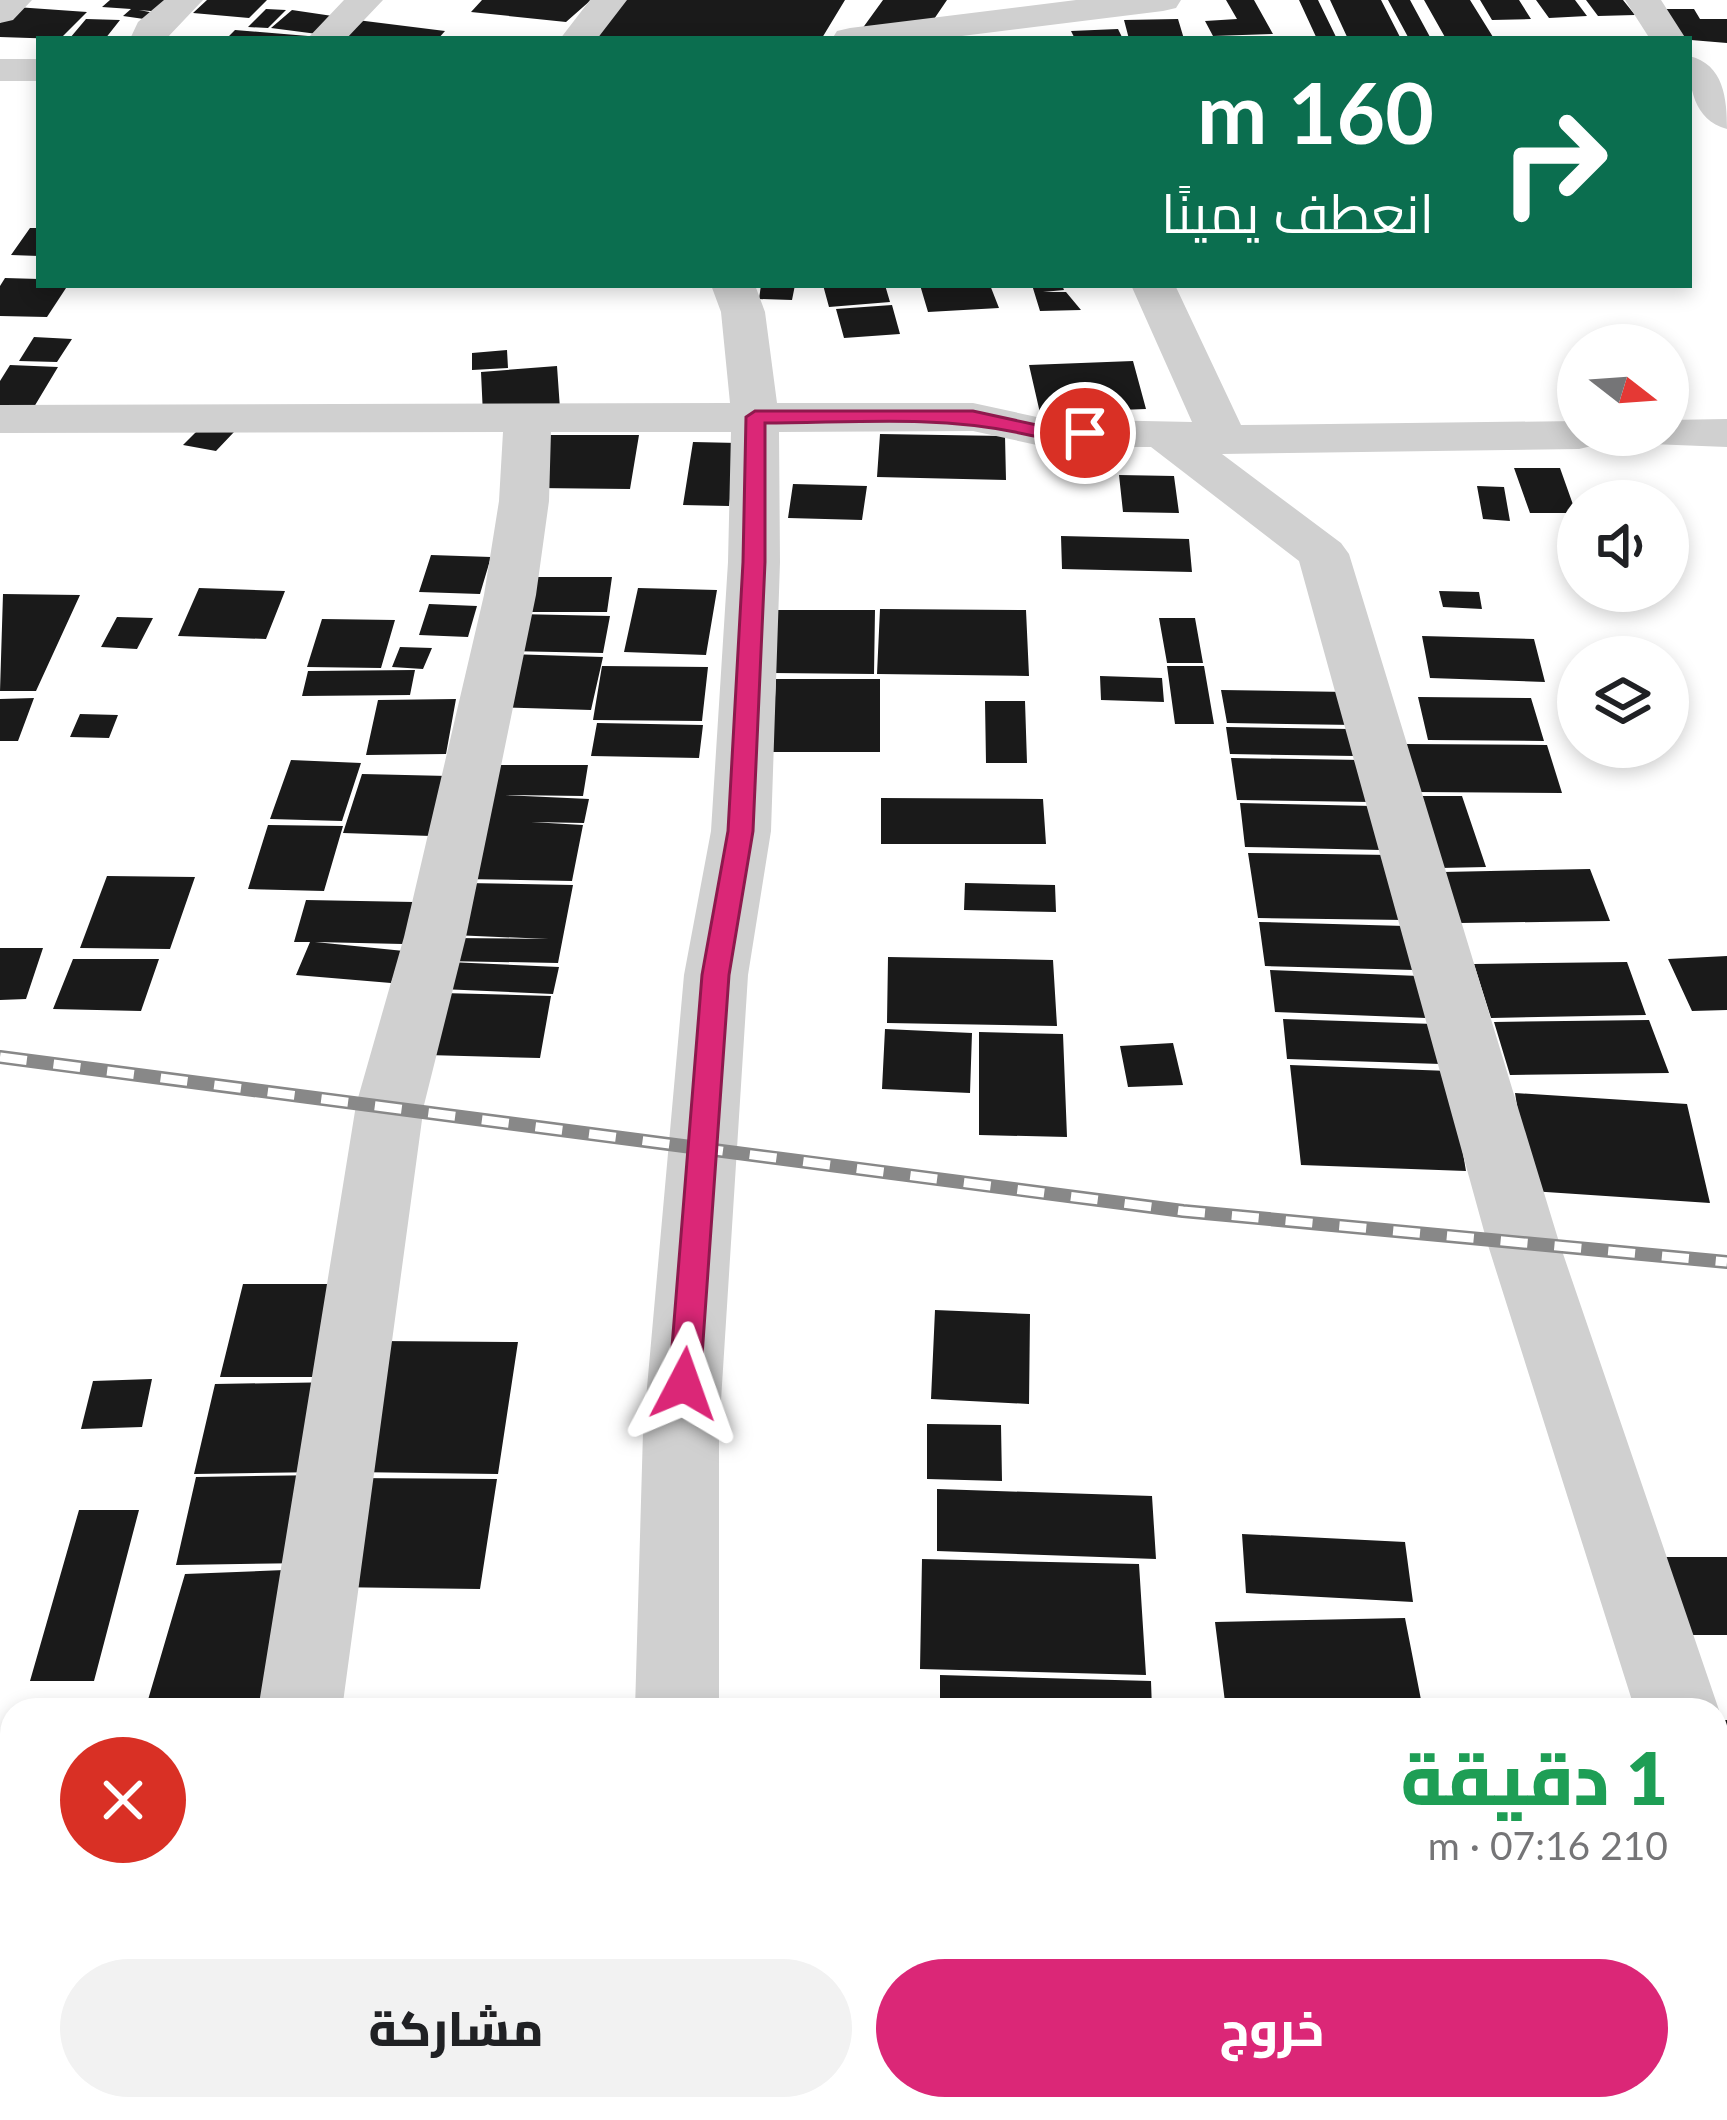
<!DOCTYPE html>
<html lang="ar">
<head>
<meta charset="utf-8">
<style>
  :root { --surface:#fff; --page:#f2f2f2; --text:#202124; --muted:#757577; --accent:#db2777 }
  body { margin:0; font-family:Lato,Cairo,sans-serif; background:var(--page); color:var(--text); direction:rtl; height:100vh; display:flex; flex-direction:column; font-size:45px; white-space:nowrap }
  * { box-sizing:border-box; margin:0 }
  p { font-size:39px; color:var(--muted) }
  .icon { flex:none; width:66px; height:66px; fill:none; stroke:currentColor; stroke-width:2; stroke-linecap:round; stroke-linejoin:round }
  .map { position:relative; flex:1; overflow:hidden; direction:ltr }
  .sheet { position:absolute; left:0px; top:1698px; width:1728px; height:423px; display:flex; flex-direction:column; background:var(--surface); border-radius:36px 36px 0 0; box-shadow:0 6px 18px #0003; direction:rtl }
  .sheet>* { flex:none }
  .hud { position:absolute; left:36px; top:36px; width:1656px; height:252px; border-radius:0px; box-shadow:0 6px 18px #0003; direction:rtl; background:#0b6e4f; color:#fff; overflow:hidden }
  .needle { width:78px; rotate:107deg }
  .controls { position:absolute; left:1557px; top:324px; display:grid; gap:24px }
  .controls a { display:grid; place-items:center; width:132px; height:132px; border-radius:50%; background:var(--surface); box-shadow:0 6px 18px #0003; font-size:60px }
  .pin { position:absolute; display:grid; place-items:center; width:102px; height:102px; color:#fff; margin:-51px; border:6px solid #fff; border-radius:50%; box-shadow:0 3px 12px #0007 }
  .me { position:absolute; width:132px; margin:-66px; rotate:4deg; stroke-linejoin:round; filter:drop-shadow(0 0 9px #0008) }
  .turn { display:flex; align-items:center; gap:42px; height:252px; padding:0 60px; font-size:54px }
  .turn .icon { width:156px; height:156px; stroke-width:2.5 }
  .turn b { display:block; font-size:84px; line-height:102px }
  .round { display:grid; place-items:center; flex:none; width:126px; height:126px; border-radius:63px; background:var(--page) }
  .head { display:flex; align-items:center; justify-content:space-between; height:204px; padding:0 60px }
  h1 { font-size:72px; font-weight:800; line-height:90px; color:#1e9e55 }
  .primary-button { display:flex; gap:24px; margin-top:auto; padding:24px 60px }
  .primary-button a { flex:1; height:138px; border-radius:72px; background:var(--accent); color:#fff; font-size:48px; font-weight:800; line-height:138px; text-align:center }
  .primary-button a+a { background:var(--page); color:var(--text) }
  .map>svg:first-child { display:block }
  .building { fill:#1a1a1a }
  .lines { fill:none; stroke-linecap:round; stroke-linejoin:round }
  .minor { fill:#d0d0d0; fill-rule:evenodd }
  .rail-casing { stroke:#888; stroke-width:14 }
  .rail { stroke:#fff; stroke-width:9; stroke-dasharray:27; stroke-linecap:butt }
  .route { fill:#db2777; stroke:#8e194d; stroke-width:3 }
</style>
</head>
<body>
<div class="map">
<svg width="1727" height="2120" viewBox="0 0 1727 2120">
  <rect width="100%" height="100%" fill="#fff"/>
  <path class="building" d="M110,0H174L162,12L139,10L160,14L151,20L123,16L131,9L102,7Z
    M207,0H267L249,18L193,13Z
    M482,0H591L566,22L471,12Z
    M618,0H845L822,38L587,39Z
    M883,0H947L930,25L862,29Z
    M1226,0H1254L1273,34L1213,36L1205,21L1237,19Z
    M1299,0H1318L1337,39H1317Z
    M1330,0H1381L1401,39H1348Z
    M1388,0H1410L1430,37H1408Z
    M1424,0H1470L1493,37L1446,39Z
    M1480,0H1519L1531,19L1492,20Z
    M1536,0H1575L1587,16L1549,18Z
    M1586,0H1623L1635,15L1598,16Z
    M16,7L87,12L60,39L0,37V23Z
    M266,9L286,10L268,28L248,27Z
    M1661,9H1694L1700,19H1727V43L1679,39Z
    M292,10L346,18L325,35L271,28Z
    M86,19L120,20L105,39L70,38Z
    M1178,19L1184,39H1129L1124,20Z
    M357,20L445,31L438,39H337Z
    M1118,29L1123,39H1075L1071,31Z
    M235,30L308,36V39L228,37Z
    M30,228H39V256L11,255Z
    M5,278L39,279V285H68L47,317L0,316V286Z
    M761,285H795L792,300L759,299Z
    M823,285H885L890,302L829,307Z
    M920,285H990L999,308L928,312Z
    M1032,285H1062L1064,290L1043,292H1066L1081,310L1040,311Z
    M892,305L900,334L844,338L836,309Z
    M34,337L72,339L57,362L19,361Z
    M507,350L508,368L472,370V353Z
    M1133,361L1146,409L1040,413L1029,365Z
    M10,365L58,367L34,407L0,406V381Z
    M557,366L560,409L483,415L481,372Z
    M202,426L234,432L216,451L183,445Z
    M880,434L1005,436L1006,480L877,477Z
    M547,435H639L630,489L535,488Z
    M693,442L738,443L729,506L683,505Z
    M1514,468H1560L1576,513H1530Z
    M1119,475L1174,476L1179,513L1123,512Z
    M793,484L867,486L862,520L788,518Z
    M1477,486L1504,487L1510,521L1483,519Z
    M1061,536L1189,539L1192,572L1062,569Z
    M431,555L491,557L480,594L419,592Z
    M527,577H612L607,612H520Z
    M199,588L285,591L266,639L178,636Z
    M638,588L717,590L706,655L624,652Z
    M1439,591L1479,592L1482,609L1443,607Z
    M3,594L80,595L36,691H0Z
    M429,604L477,606L468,637L419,635Z
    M880,609L1026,610L1029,676L877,674Z
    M776,610H875L874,674L772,673Z
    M516,614L610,616L603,653L507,651Z
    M117,617L153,618L137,649L101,647Z
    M1159,618H1195L1203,663H1167Z
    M322,619L395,620L381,668L307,667Z
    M1422,636L1534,639L1545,682L1430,678Z
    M400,647L432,648L423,669L392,667Z
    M508,654L603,657L591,710L493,707Z
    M602,666L708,667L702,721L593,720Z
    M1167,666H1204L1214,724H1175Z
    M415,670L410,695L302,696L308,671Z
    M1100,676L1162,678L1164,702L1101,700Z
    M776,679H880V752H772Z
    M1221,690L1348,692L1355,725L1227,723Z
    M1418,697L1531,698L1544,741L1428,740Z
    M34,698L18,741H0V699Z
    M456,699L446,754L366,755L378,700Z
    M985,701H1025L1027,763H986Z
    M80,714L118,715L109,738L70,737Z
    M597,723L703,725L699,758L591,756Z
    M1226,727L1350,729L1355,756L1230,754Z
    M1404,744L1547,745L1562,793L1416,792Z
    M1231,758L1362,760L1371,802L1237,800Z
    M291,760L361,763L342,821L270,819Z
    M482,765H588L583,796L505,795L589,799L584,823L531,822L583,825L572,881L462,879Z
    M362,774L448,776L431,836L343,833Z
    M1417,796H1462L1486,867L1440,868Z
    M881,798L1043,799L1046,844H881Z
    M1240,803L1372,806L1381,850L1245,847Z
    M268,825L343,826L324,891L248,889Z
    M1248,853L1391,855L1405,920L1258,918Z
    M1590,869L1610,921L1459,923L1443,872Z
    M107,876L195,877L170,949L80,948Z
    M466,883L573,885L558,963L444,961L449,938L549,939L453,935Z
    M965,883L1055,885L1056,912L964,910Z
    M306,900L414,902L403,944L315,942L404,951L391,983L296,975L310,942H294Z
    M1259,922L1405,926L1414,970L1265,966Z
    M0,948H43L26,999L0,1000Z
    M1727,956V1010L1692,1011L1668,959Z
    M888,957L1053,960L1057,1026L887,1023Z
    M73,959H159L141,1011L53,1009Z
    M449,962L559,967L553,994L441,989Z
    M1627,962L1646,1015L1491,1018L1474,964Z
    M1270,970L1419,976L1426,1018L1275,1012Z
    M442,993L551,996L540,1058L427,1055Z
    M1283,1019L1434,1024L1441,1064L1287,1059Z
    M1649,1020L1669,1073L1510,1075L1494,1022Z
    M885,1029L972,1033L970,1093L882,1089Z
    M979,1032L1063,1034L1067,1137L979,1135Z
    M1173,1043L1183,1085L1128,1087L1120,1046Z
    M1290,1065L1449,1071L1466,1171L1301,1165Z
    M1515,1093L1687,1104L1710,1203L1531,1191Z
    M243,1284H355L336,1377H220Z
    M935,1310L1030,1314L1029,1404L931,1399Z
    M378,1341L518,1342L498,1474L351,1472Z
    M152,1379L142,1427L81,1429L93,1381Z
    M341,1382L324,1472L194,1474L215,1384Z
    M927,1424L1001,1425L1002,1481L927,1479Z
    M325,1475L310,1563L176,1565L196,1477Z
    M351,1478L497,1479L480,1589L328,1587Z
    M937,1489L1152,1496L1156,1559L937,1551Z
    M79,1510H139L94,1681H30Z
    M1242,1534L1405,1542L1413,1602L1246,1593Z
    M1656,1557H1727V1635H1678Z
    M922,1559L1139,1564L1146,1675L920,1669Z
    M309,1569L280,1710H145L185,1574Z
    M1405,1618L1423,1710H1226L1215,1622Z
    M940,1675L1151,1681L1152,1710H940Z
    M1716,1720H1727V1760H1716Z
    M365,2109H468L467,2120H364Z
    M945,2109H1034V2120H945Z"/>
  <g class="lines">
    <path class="minor" d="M0,0H32L13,20L0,23Z
      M164,0H203L166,39H130L138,22Z
      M344,0H383L346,39H307Z
      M590,0H627L597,39H560Z
      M1076,0H1181L1176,8L1163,11L938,39H832L837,31L850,28Z
      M1625,0H1661L1686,39H1650Z
      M1689,56C1724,64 1727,99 1727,129C1693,120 1689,86 1689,56Z
      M0,59H39V81H0Z
      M711,285H755L765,312L777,403H973L1046,419L1192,422L1131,285H1175L1241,425L1578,421V435H1603L1596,445L1579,449L1222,454L1341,543L1349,554L1559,1242L1719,1710L1716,1717V1710H1635L1487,1242L1299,561L1151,447H1046L973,431L779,432L780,562L771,831L748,975L719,1432V1710H635L643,1432L684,975L711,831L728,562L731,432H551L549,501L536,595L466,937L424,1105L342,1710H258L356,1105L404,937L484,595L499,501L503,432L0,433V405L730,403L721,312Z
      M1727,419V447L1651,444L1645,435H1668V420Z
      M1716,1786L1727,1790V1907L1716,1903Z
      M189,2109H285L283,2120H187Z
      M616,2109H712L711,2120H615Z"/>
    <g class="rail-casing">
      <path id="rail" d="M0,1057L1183,1211L1727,1262"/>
    </g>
    <use href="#rail" class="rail"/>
  </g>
  <path class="route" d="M755,411H973L1046,427H1085L1095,433C1076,447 1038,437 1015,432C934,415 848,423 765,423V562L753,831L729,975L700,1384L695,1394L684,1397L673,1394L669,1384L702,975L728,831L743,562L746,417Z"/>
</svg>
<div class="controls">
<a><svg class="needle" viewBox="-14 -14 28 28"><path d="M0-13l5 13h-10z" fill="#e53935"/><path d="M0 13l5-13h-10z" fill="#757577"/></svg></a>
<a><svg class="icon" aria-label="sound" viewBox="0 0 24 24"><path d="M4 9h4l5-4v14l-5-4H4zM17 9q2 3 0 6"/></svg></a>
<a><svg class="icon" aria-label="layers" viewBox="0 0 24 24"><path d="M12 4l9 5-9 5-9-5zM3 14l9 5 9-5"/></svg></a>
</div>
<div class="pin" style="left:1085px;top:433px;background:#d93025"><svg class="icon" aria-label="arrive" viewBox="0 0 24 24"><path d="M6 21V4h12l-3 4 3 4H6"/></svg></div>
<svg class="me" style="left:684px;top:1384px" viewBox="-20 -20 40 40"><path d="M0-17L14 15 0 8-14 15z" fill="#db2777" stroke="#fff" stroke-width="4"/></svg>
<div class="hud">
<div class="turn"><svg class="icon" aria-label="right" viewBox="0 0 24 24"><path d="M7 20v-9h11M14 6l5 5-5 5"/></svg><div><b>160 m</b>انعطف يمينًا</div></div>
</div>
<section class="sheet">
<div class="head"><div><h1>1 دقيقة</h1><p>210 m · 07:16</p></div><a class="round" style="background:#d93025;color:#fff"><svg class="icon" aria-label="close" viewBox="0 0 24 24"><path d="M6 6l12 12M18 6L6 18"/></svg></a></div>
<div class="primary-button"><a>خروج</a><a>مشاركة</a></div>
</section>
</div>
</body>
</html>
